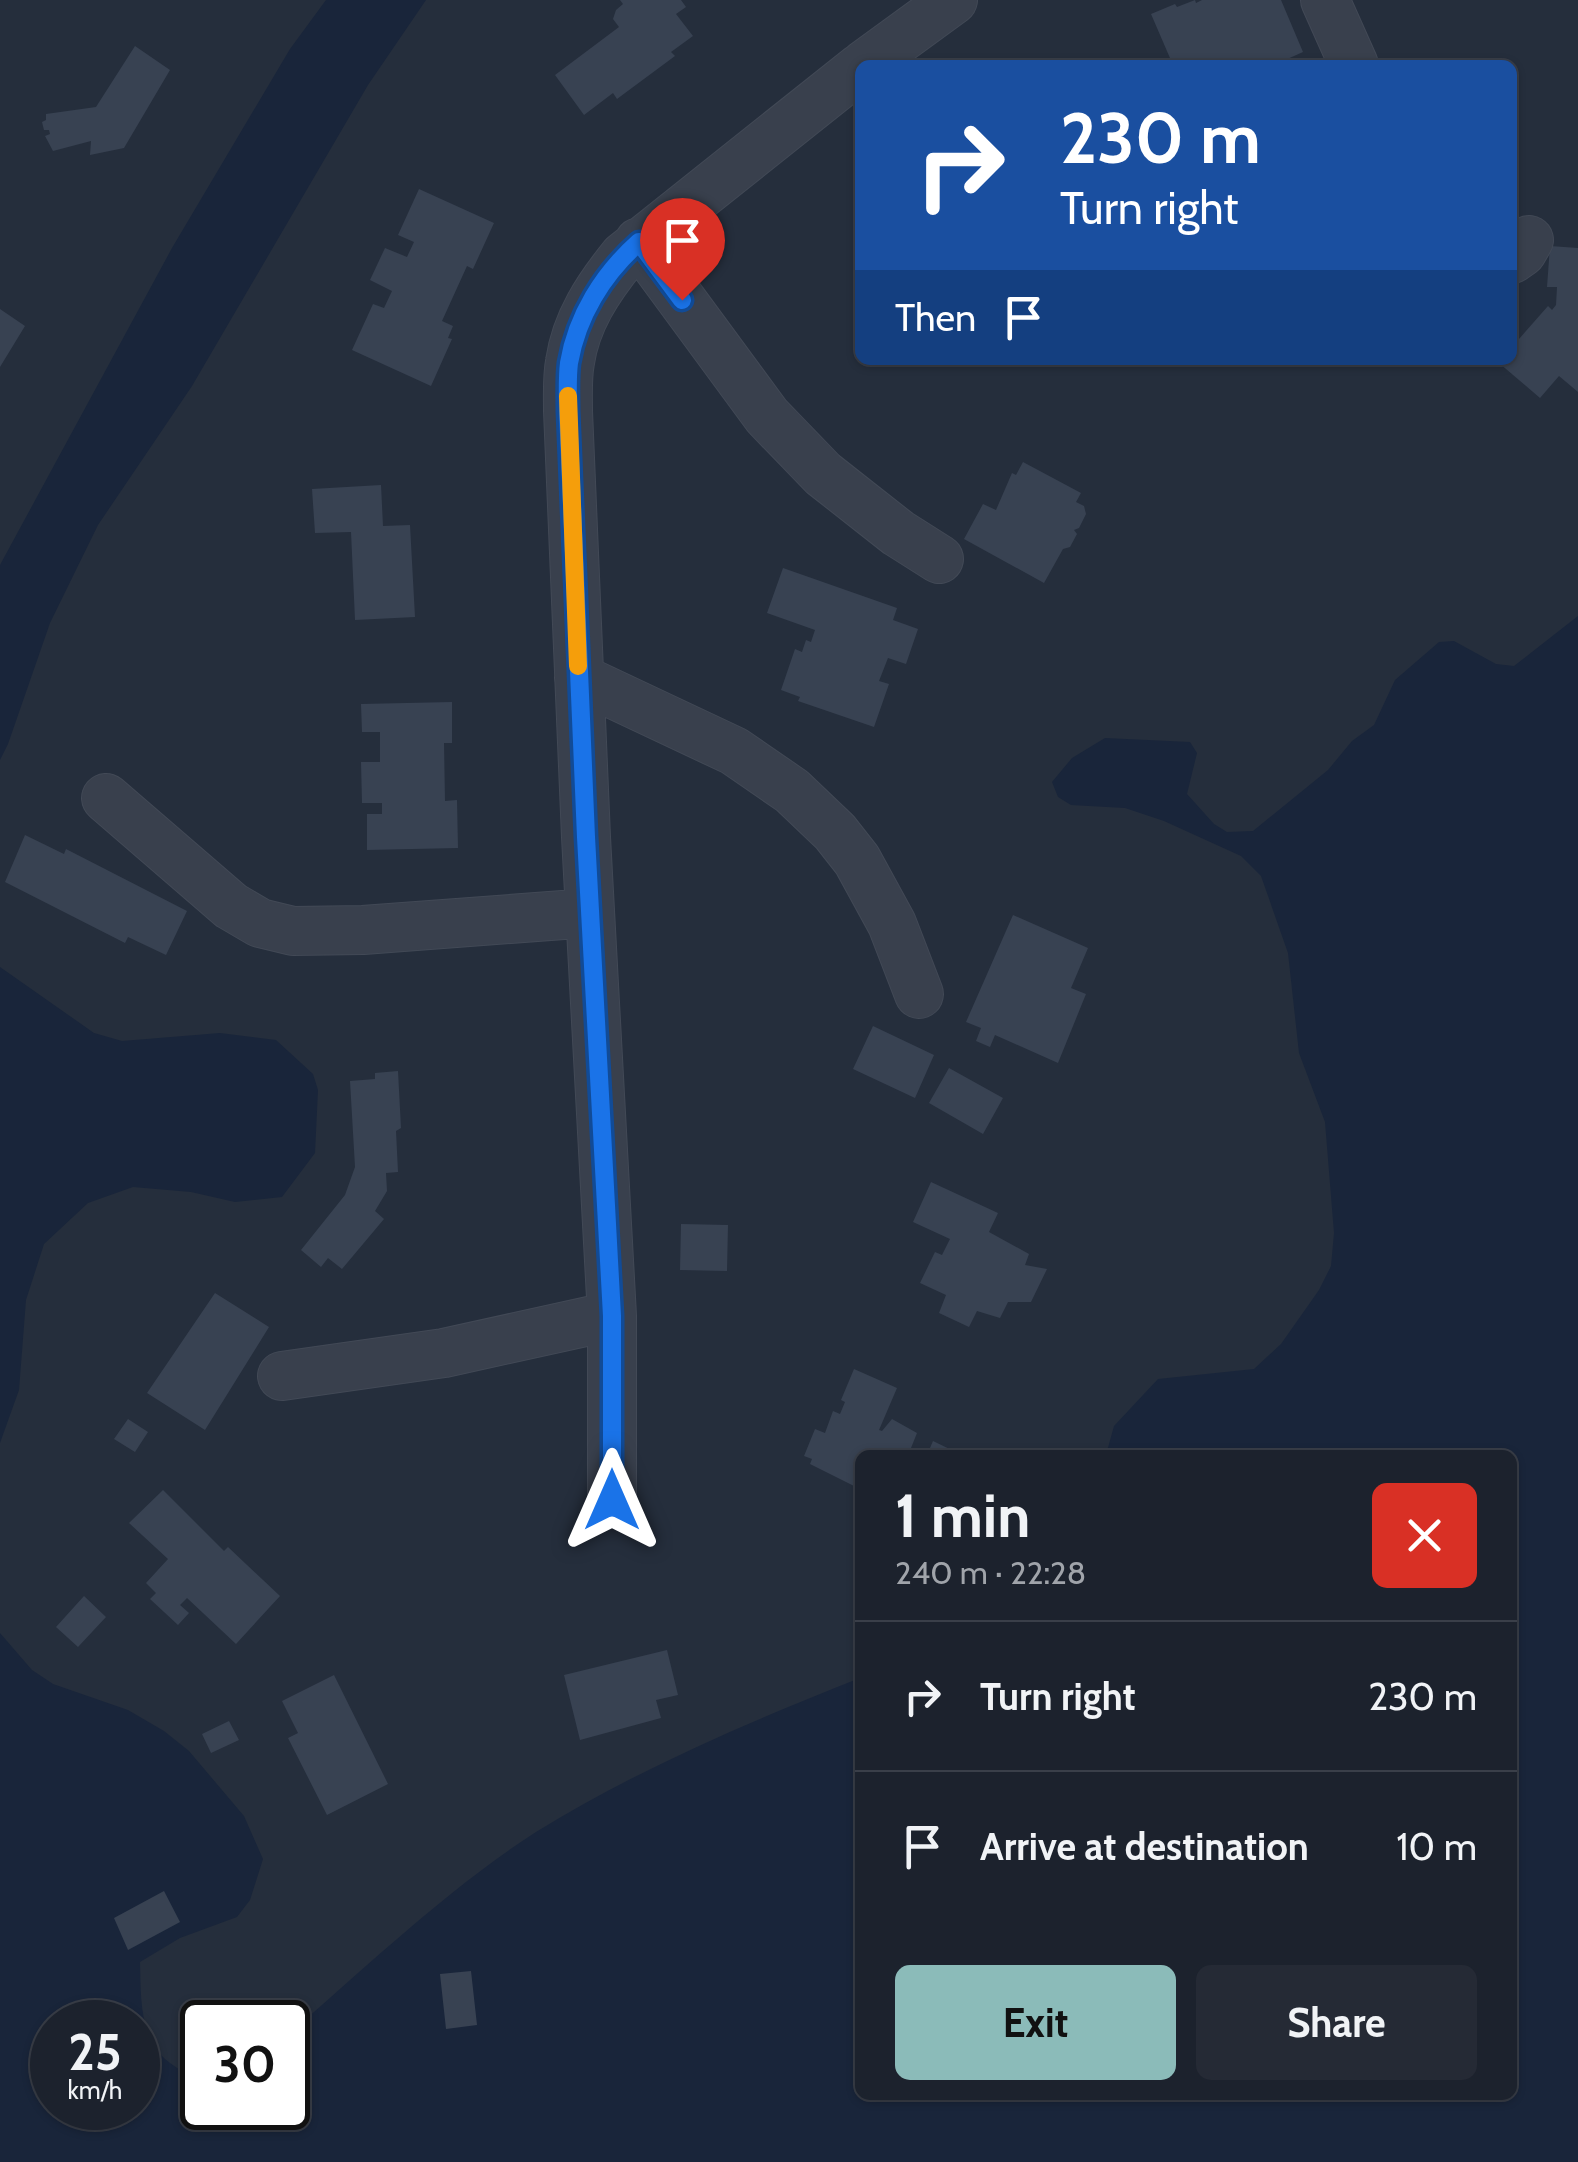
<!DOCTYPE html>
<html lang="en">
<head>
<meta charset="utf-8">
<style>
  :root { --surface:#1c222d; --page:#252a35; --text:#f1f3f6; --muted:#a0a4aa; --line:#3a3f49; --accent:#8bbbb9 }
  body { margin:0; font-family:Cabin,sans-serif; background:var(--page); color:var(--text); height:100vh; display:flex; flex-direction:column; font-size:38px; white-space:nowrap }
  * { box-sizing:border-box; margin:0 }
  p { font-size:32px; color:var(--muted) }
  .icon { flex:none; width:55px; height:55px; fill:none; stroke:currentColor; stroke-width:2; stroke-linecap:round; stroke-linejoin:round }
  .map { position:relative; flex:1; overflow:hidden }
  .drawer { position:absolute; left:855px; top:1450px; width:662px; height:650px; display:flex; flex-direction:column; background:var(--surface); border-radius:15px; box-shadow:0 2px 8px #0004,0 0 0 2px var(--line) }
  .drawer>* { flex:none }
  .banner { position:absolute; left:855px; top:60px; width:662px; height:305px; border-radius:15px; box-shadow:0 2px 8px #0004,0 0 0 2px var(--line); background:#1a4fa0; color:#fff; overflow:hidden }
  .speed { position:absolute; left:30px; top:2000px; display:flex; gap:20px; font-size:50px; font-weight:700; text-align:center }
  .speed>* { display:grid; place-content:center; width:130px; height:130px; border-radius:50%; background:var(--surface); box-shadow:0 2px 8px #0004,0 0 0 2px var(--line); line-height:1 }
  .speed small { font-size:25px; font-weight:400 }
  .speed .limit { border:5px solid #111; border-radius:15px; background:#fff; color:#111 }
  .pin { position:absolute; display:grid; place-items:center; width:85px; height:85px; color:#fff; margin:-102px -42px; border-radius:50% 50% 50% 0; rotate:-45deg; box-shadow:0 0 10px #0007 }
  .pin .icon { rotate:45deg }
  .me { position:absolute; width:110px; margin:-55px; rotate:0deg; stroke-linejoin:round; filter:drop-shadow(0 0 8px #0008) }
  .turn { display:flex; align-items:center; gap:35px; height:210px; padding:0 40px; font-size:45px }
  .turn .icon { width:130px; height:130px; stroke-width:2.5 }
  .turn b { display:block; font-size:70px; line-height:85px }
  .then { display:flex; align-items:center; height:95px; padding:0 40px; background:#0003; gap:20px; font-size:38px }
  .round { display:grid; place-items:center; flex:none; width:105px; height:105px; border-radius:15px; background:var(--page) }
  .overview { display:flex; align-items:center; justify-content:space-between; height:170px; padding:0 40px }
  h1 { font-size:60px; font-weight:700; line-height:75px }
  .button { display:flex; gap:20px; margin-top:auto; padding:20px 40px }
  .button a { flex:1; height:115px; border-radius:15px; background:var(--accent); color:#111; font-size:40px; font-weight:700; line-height:115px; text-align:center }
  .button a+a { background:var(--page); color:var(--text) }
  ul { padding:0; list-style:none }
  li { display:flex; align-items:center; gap:30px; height:150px; padding:0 40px; border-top:2px solid var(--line) }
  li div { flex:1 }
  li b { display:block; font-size:38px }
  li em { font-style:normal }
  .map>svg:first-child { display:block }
  .water { fill:#19253a; fill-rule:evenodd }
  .building { fill:#384252 }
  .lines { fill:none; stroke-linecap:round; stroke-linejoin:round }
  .minor-casing { stroke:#424956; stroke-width:50 }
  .minor { stroke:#39404d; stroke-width:48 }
  .route-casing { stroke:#114b97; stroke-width:25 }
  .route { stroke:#1a73e8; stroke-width:18 }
  .slow { stroke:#f59e0b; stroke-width:18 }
</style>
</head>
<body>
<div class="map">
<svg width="1578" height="2162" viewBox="0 0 1578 2162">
  <rect width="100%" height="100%" fill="#252e3c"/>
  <path class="water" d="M326,0H426L368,85L192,386L98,525L50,623L8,744L0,760V565L172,248L290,49Z
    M1578,616V2162H0V1633L32,1670L53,1684L128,1710L164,1731L189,1751L244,1816L263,1859L250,1900L237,1917L180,1938L140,1962C141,1994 139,2030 161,2055C171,2066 188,2074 201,2083L202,2081V2108H288V2035C366,1967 449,1888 536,1832C638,1769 749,1722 860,1678V2095H1512V1455H1106L1114,1426L1158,1379L1254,1369L1281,1344L1319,1290L1331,1266L1334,1233L1325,1122L1299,1053L1288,953L1261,876L1241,856L1164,821L1125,808L1071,805L1058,797L1052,782L1072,758L1105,738L1190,742L1197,753L1187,794L1214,824L1227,832L1253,831L1328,770L1352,741L1374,725L1395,680L1439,642L1454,641L1496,664L1514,666ZM52,2022H138V2108H52Z
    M0,967L94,1033L122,1041L220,1033L276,1040L313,1074L318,1090L315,1153L282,1197L235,1202L191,1192L133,1187L88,1203L44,1244L26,1300L19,1390L0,1443Z"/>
  <path class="building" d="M620,0H681L686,7L676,14L693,36L671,52L675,56L617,99L613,93L584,115L555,75L619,27L613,19L616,10L623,4Z
    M1195,0L1196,3L1202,0H1281L1303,52L1274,65H1173L1151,14L1175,4L1177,7Z
    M135,46L170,70L124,148L90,155L91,141L53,151L45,136L50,134L49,130H44L42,122L46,120V114L96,107Z
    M419,189L494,223L473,269L467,266L442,321L453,326L448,338L452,339L431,386L352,350L373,304L384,308L392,291L370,280L385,248L407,257L414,242L398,235Z
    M1550,246L1578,248V392L1559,376L1540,398L1499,363L1501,360H1512V347L1548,306L1552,310L1556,305L1557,287H1547Z
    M0,309L25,326L0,367Z
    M1023,462L1081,493L1076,502L1084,506L1086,514L1079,528L1074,530L1077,534L1070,547L1063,549L1044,583L964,539L983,504L996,510L1012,473L1016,475Z
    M381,485L383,526L410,525L415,617L355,620L351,532L315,533L312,489Z
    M783,568L897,608L893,620L918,629L906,664L888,658L879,681L889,684L874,727L798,701L800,697L781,690L795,649L802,652L806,640L811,642L815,630L767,613Z
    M452,702V743H444L445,801L457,800L458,848L367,850V814H382V803H362L361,762H380V732H362L361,704Z
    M25,835L64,854L66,849L187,911L166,955L128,937L125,943L5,882Z
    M1013,915L1088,948L1071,988L1086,994L1058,1063L995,1035L990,1047L976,1041L981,1028L966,1022Z
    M873,1026L934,1055L915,1098L853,1069Z
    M949,1068L1003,1098L983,1134L929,1103Z
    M398,1071L401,1128L396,1131L398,1172L386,1173L387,1191L375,1211L384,1219L342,1269L328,1258L321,1267L301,1250L345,1195L355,1167L350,1081L375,1079V1073Z
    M931,1182L998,1213L989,1232L1029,1254L1025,1265L1047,1269L1031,1302H1008L1000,1318L977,1311L969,1327L939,1313L946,1295L920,1283L935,1252L942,1255L950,1239L913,1222Z
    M681,1224L728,1225L727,1271L680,1270Z
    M215,1293L269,1327L205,1430L147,1393Z
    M854,1369L897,1388L879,1430L882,1431L892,1419L917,1433L911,1448L927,1455H860V1489L810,1464L812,1459L804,1456L815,1429L825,1433L833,1411L840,1414L845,1402L841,1400Z
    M128,1419L148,1432L135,1452L114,1439Z
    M933,1441L962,1455H927Z
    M163,1490L224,1551L228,1547L280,1596L236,1644L187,1598L180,1605L189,1613L178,1625L150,1599L156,1593L146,1583L168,1559L129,1523Z
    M84,1596L106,1617L78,1647L56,1627Z
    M667,1650L678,1695L656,1700L661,1718L580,1740L564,1675Z
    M334,1675L388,1784L327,1815L288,1738L298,1733L282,1701Z
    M229,1721L239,1740L211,1753L202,1734Z
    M164,1891L180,1922L128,1950L114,1918Z
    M471,1971L477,2025L446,2029L440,1974Z"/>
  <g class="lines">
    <g class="minor-casing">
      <path id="minor" d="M1325,0L1354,65
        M864,65L953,0
        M639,242L767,416L823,474L898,533L939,559
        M1512,259L1522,252L1529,240
        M579,678L734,751L792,791L835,832L857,860L892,924L919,994
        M106,798L231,906L260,923L293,931L363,930L590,913
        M282,1376L444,1353L612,1316
        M612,1500V1316L586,837L568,411C568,395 567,378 570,362C576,321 598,288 624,256L860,68"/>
    </g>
    <use href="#minor" class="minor"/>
  </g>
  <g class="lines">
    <g class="route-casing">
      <path id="route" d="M612,1500V1316L586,837L568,411C568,395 567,379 569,363C577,316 603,274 639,242L682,300"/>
    </g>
    <use href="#route" class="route"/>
    <path class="slow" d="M568,396L578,666"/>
  </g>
</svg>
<div class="speed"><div>25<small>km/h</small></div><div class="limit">30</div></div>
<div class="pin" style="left:682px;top:300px;background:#d93025"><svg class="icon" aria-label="arrive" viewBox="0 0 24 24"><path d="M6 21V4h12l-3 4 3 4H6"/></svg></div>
<svg class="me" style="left:612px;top:1500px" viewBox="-20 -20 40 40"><path d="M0-17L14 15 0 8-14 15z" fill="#1a73e8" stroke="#fff" stroke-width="4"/></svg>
<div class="banner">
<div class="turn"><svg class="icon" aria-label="right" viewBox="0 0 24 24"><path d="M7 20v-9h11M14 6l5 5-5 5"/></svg><div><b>230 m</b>Turn right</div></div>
<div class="then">Then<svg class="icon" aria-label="arrive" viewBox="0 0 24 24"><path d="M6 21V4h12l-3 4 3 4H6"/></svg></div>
</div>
<section class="drawer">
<div class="overview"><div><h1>1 min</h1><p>240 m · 22:28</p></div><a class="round" style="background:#d93025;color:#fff"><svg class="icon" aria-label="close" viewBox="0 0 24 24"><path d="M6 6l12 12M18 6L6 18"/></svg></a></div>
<ul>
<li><svg class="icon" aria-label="right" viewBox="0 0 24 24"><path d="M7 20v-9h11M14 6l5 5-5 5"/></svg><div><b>Turn right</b></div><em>230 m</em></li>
<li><svg class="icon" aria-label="arrive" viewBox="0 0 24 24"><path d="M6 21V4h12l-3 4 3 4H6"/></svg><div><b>Arrive at destination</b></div><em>10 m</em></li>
</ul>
<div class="button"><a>Exit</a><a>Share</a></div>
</section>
</div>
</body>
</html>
